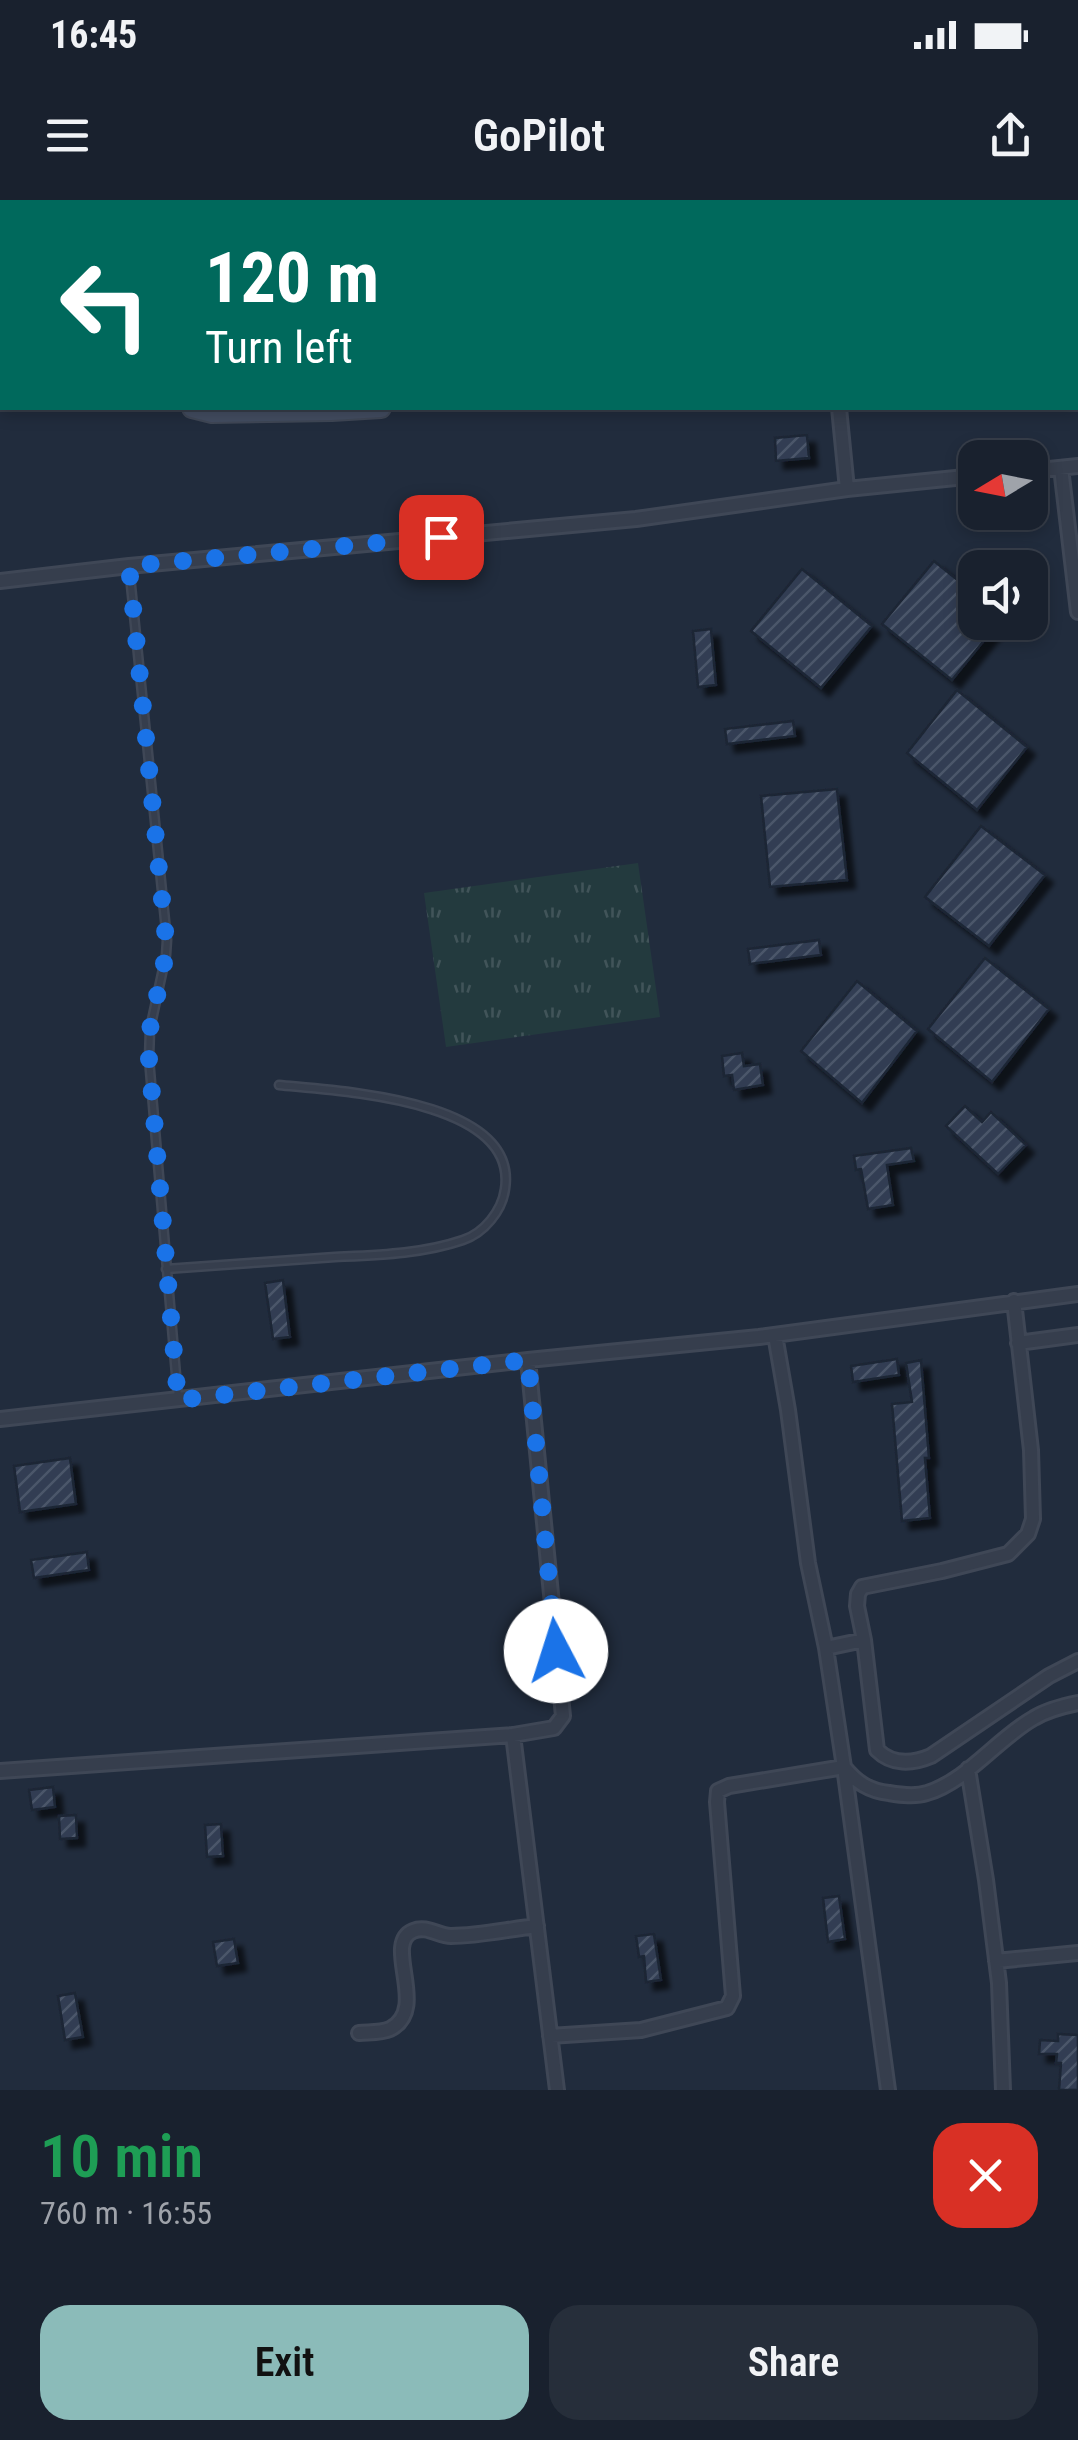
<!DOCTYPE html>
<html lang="en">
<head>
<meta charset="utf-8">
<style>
  :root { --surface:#19212e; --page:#262e3a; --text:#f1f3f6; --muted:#9fa3aa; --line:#373e4a; --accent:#8bbbb9 }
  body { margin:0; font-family:"Roboto Condensed",sans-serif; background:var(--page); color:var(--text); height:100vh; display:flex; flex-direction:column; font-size:38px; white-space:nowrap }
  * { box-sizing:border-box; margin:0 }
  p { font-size:32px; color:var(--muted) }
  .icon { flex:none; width:55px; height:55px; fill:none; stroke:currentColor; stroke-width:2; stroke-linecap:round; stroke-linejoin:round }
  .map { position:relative; height:1890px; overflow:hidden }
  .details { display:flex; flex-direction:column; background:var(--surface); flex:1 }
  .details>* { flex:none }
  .guide { position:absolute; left:0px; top:0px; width:1080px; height:210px; box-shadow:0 5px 15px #0003,0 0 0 2px var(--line); background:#00695c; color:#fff; overflow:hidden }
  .needle { width:65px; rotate:260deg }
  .fabs { position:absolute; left:958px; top:240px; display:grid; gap:20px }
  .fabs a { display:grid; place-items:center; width:90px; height:90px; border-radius:20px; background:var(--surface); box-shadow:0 5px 15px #0003,0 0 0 2px var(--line); font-size:50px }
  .pin { position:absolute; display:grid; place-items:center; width:85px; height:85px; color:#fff; margin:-42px; border-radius:20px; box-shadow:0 5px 15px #0006 }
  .me { position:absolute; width:110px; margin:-55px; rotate:355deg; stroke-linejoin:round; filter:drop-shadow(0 0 8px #0008) }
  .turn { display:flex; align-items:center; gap:35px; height:210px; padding:0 40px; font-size:45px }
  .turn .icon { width:130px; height:130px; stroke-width:2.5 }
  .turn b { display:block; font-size:70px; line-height:85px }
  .round { display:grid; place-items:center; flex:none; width:105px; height:105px; border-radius:30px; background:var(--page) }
  .head { display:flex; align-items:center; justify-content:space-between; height:170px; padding:0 40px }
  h1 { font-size:60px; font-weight:600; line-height:75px; color:#1e9e55 }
  .cta { display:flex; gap:20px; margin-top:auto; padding:20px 40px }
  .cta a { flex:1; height:115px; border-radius:30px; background:var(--accent); color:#111; font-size:40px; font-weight:600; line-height:115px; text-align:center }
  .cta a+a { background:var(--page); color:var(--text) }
  .status { display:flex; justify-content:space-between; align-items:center; height:70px; padding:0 50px; background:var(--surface); direction:ltr }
  .status svg { height:28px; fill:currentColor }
  header { display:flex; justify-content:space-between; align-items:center; height:130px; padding:0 40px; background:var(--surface); font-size:45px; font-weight:600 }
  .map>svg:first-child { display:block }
  .grass { fill:url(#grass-tufts) }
  .building { fill:url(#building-hatch); stroke:#1d2534; stroke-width:2.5; filter:url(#shadow) }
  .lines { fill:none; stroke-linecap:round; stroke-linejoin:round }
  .lane-casing { stroke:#3f4756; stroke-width:11 }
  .street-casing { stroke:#3f4756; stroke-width:18 }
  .secondary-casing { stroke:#3f4756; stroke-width:22 }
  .lane { stroke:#363e4d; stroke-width:6 }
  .street { stroke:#363e4d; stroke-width:12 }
  .secondary { stroke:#434d61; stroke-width:18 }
  .route { stroke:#1a73e8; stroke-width:18; stroke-dasharray:0 32.4 }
</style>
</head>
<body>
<div class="status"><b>16:45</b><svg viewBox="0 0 49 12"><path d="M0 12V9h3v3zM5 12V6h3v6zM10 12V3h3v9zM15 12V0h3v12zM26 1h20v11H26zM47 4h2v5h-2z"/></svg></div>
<header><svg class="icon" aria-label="menu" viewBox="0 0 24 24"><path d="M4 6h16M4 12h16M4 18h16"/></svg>GoPilot<svg class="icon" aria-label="share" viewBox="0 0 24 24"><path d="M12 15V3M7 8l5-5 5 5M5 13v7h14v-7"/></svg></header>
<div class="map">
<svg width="1078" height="1890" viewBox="0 0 1078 1890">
  <defs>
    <pattern id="grass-tufts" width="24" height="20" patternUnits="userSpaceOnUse" patternTransform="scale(2.5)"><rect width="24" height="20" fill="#233a3e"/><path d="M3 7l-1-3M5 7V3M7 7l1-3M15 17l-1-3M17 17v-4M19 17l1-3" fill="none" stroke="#415459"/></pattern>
    <pattern id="building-hatch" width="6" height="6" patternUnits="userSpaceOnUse" patternTransform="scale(2.5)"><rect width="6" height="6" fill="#303d52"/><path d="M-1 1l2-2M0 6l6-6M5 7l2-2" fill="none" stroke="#4c576a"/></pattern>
    <filter id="shadow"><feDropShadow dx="8" dy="8" stdDeviation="2.5" flood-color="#0009"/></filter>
  </defs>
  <rect width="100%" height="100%" fill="#212c3d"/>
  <path class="grass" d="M638,663L660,817L446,847L424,693Z"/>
  <path class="building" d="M807,235L809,258L776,261L775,238Z
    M934,361L975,394V422H999L952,480L882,424Z
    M802,369L872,426L821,488L751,431Z
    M711,429L716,485L698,487L693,431Z
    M957,490L1027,547L977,610L907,553Z
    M793,521L795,536L727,544L725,529Z
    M837,589L847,680L770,687L761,596Z
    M981,626L1045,675L989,746L925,697Z
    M819,740L821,755L750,764L748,749Z
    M985,758L1049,809L992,882L928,829Z
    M857,781L917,831L862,903L801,851Z
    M742,853L744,866L760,864L763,885L734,890L732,875L724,876L722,856Z
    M965,906L982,922L991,912L1026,945L998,974L946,926Z
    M911,948L914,961L887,965L893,1005L868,1009L861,969L856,970L854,956Z
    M283,1080L290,1137L273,1139L265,1083Z
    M897,1159L899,1175L853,1182L851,1166Z
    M921,1160L929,1258H925L930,1318L902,1321L892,1204L912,1202L906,1163Z
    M70,1258L76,1304L20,1312L14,1266Z
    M87,1352L89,1370L34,1378L31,1360Z
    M53,1587L55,1607L32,1610L29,1590Z
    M76,1615L77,1638L60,1639L59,1616Z
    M221,1624L223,1656L207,1657L205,1625Z
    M839,1696L845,1739L828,1742L823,1698Z
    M654,1734L661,1780L646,1782L644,1756L639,1757L636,1736Z
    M234,1739L238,1763L217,1766L213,1742Z
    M75,1793L83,1837L65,1840L58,1796Z
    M1058,1834L1078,1835V1890H1059L1061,1863H1056L1057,1854H1039L1040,1840L1058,1841Z"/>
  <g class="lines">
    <g class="lane-casing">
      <path id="lane" d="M129,366L167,740L166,755L150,829L149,859L178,1198
        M166,1069C222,1065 279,1061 335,1057C378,1055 422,1054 463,1040C484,1033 502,1011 505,989C519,899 338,891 279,885"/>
    </g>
    <g class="street-casing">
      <path id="street" d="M230,0V2
        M314,0L315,2
        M417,0L426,2
        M455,0L456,2
        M576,0V2
        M683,0L684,2
        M991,0L992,2
        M1044,0V2
        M95,2L97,0
        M170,2L171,0
        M756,2L772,0
        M0,59L2,60
        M839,208L847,289
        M1061,268L1078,412
        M1030,271L1078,266
        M0,381L129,366L636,319L847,289L975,276
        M1014,1101L1031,1250L1033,1319L1028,1334L1008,1354L942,1371L862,1387L858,1394L857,1406L864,1440L877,1550C892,1565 912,1564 931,1556L1049,1476L1078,1461
        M775,1135L788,1210L808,1363L826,1448L844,1567L888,1890
        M1018,1143L1078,1135
        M0,1219L528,1160L759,1137L1078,1094
        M826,1448L864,1440
        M513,1535L557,1890
        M968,1569L986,1680L999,1783L1003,1890
        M0,1571L513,1535L554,1528L563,1516L528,1160
        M996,1761L1078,1753
        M359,1833C368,1832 381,1833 390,1829C430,1809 382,1744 413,1731C427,1725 438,1736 451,1736C479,1736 509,1729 537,1726
        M550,1836L641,1830L727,1808L733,1796L717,1602L718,1591L729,1586L844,1567C856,1582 869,1591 889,1593C901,1595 915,1597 927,1593C967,1581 998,1538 1034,1518C1047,1510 1063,1506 1078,1503"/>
    </g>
    <g class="secondary-casing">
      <path id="secondary" d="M0,126L2,127
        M192,208L212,213L332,211L381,208"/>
    </g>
    <use href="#lane" class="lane"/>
    <use href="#street" class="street"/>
    <use href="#secondary" class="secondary"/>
  </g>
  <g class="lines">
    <path class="route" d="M441,337L129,366L166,740V754L150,829L149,859L178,1200L528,1160L556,1451"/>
  </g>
</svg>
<div class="fabs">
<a><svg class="needle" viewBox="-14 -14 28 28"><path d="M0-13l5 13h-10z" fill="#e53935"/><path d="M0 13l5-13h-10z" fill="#9fa3aa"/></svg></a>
<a><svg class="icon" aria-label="sound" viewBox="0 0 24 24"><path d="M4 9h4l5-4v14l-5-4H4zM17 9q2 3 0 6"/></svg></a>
</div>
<div class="pin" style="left:441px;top:337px;background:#d93025"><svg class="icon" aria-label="arrive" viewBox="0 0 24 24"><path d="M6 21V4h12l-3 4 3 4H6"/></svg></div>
<svg class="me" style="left:556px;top:1451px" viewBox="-20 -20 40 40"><circle r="19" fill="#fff"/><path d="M0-13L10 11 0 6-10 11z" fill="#1a73e8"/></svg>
<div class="guide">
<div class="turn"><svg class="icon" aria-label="left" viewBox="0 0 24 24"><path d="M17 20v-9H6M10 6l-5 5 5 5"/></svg><div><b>120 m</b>Turn left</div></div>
</div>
</div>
<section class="details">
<div class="head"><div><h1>10 min</h1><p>760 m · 16:55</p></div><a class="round" style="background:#d93025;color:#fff"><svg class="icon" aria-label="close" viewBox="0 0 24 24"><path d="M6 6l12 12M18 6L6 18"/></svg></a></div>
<div class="cta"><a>Exit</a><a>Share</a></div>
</section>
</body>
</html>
